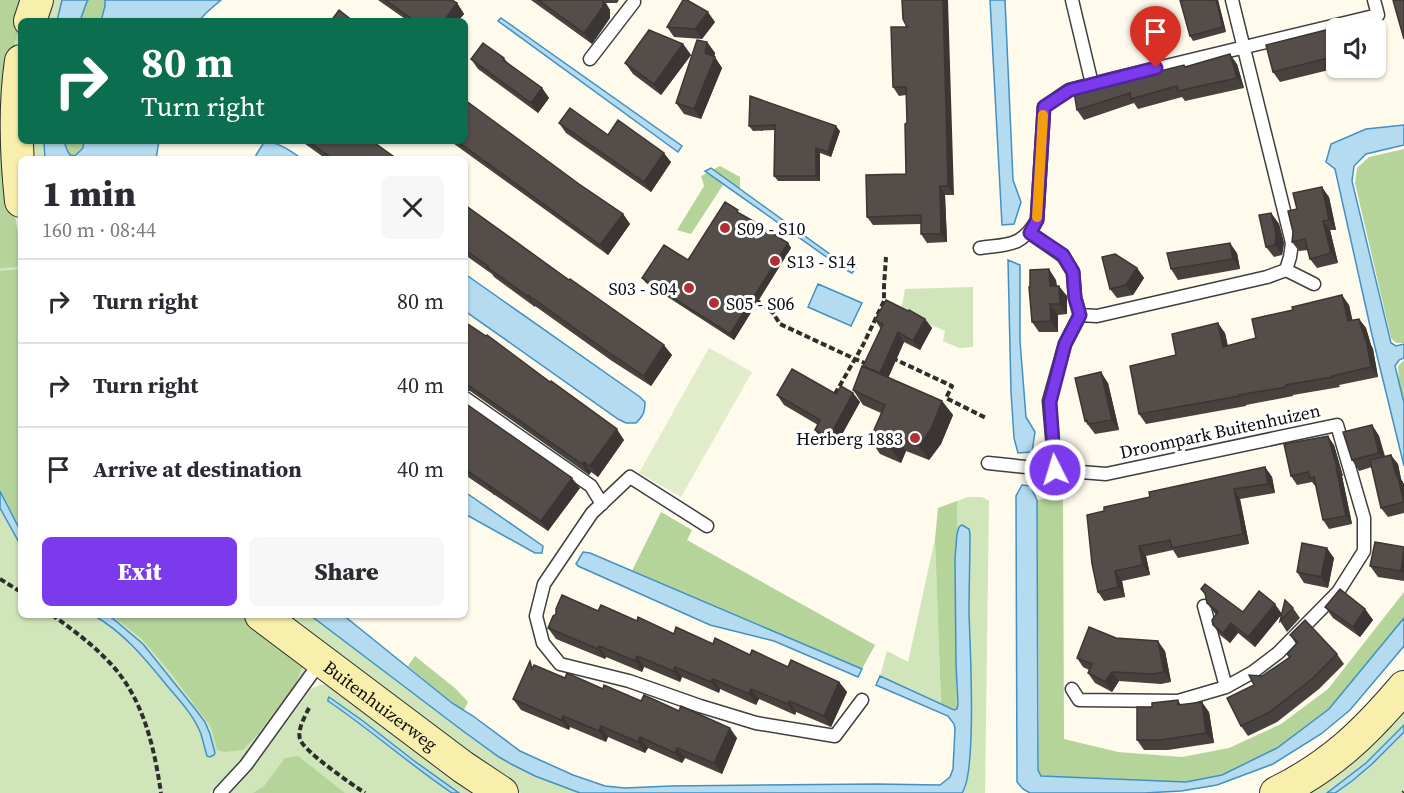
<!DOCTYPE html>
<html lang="en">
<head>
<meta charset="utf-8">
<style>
  :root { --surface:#fff; --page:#f7f7f7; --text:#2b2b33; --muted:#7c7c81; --line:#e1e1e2; --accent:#7c3aed }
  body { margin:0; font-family:"Source Serif 4",serif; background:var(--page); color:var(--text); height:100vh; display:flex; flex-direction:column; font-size:22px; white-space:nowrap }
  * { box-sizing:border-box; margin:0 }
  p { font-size:20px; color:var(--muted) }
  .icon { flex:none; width:33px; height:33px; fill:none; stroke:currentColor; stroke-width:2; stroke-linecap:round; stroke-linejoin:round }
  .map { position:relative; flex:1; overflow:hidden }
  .drawer { position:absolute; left:18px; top:156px; width:450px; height:462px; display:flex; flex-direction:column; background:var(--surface); border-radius:9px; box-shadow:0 2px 4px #0004 }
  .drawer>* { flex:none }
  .guide { position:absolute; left:18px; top:18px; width:450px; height:126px; border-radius:9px; box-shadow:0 2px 4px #0004; background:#0b6e4f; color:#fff; overflow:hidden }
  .controls { position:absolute; left:1326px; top:18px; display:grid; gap:12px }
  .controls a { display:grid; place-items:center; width:60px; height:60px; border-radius:9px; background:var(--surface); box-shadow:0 2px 4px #0004; font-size:30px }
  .pin { position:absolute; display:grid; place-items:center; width:51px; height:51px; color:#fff; margin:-62px -26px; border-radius:50% 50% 50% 0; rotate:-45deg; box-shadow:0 0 6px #0007 }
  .pin .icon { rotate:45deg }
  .me { position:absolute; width:66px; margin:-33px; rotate:355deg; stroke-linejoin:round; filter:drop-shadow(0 0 4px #0008) }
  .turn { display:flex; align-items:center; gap:21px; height:126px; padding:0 24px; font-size:27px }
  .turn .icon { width:78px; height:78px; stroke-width:2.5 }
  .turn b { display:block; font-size:42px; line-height:51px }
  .round { display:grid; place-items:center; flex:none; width:63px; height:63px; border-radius:9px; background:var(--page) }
  .head { display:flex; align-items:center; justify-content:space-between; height:102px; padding:0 24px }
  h1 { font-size:36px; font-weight:800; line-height:45px }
  .action { display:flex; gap:12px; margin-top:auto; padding:12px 24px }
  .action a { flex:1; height:69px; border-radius:9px; background:var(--accent); color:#fff; font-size:24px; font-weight:800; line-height:69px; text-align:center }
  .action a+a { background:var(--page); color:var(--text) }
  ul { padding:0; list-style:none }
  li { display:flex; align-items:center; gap:18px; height:84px; padding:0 24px; border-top:2px solid var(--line) }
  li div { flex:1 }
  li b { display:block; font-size:22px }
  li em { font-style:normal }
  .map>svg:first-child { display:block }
  .green { fill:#d0e5b9 }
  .forest { fill:#b5d49a }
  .pitch { fill:#e1edca }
  .water { fill:#b5dbf1; stroke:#4291c2; stroke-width:1.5 }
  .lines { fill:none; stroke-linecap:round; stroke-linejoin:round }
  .lane-casing { stroke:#3f3f3f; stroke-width:15 }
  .secondary-casing { stroke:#2e2e2e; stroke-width:34 }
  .path { stroke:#2e2e2e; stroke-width:4; stroke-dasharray:6 3; stroke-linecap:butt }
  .lane { stroke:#fff; stroke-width:12 }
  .secondary { stroke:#f9efac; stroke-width:32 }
  .wall { fill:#48423f }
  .shaded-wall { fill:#3b3633 }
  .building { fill:#544d49; stroke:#3b3633; stroke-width:1.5 }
  .route-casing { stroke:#51269a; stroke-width:15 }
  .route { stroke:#7c3aed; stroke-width:10 }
  .slow { stroke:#f59e0b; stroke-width:10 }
  .poi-dot { fill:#b12f37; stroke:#fff; stroke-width:2 }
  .labels { text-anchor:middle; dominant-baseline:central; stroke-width:6; stroke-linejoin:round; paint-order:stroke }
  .poi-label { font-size:18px; fill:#0c0c0c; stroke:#fff; text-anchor:start }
  .street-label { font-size:18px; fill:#0c0c0c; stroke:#fff }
</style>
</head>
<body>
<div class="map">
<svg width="1404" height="793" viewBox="0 0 1404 793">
  <rect width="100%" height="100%" fill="#fefaec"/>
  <path class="green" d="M0,0L21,28L15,51V213L21,248V615H248L304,662L305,668L300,681L237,766L210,793H0Z
    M44,0H62L57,21H37Z
    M24,141H44L45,159H24Z
    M973,287V347L959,348L943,341L945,331L901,311L905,289Z
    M968,497H982L989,501L985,793H962L966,788L968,773L971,714L969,610L959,527L957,532V501Z
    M935,539L941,705L880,676L887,651L908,662Z
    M274,615H310L463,731L499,757L511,764L535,776L580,793H521L512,789Z
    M330,684L486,793H230L249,772L311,689L320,685Z
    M1404,701V793H1296Z"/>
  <path class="forest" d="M0,0H27L15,41L11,64L13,204L21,256V265L19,267L0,268Z
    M88,0H105V6L101,21H80L86,4Z
    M64,141H84L83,148L75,156H71L67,150Z
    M1404,149V343H1396L1391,338L1355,183L1357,168L1369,157Z
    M720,166L740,177V188L723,185L691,234L677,230L704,186L701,176Z
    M21,269V530L0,489V271Z
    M1404,360V403L1399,383L1398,366Z
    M1063,496L1064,739L1118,752L1182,757L1229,748L1281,724L1328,689L1404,592V618L1376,654L1330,709L1277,748L1222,775L1186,782L1041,776L1038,770L1039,713L1037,500Z
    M957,501V532L955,558L957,709L954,710L941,705L935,539L938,508Z
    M661,512L692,530L687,540L875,645L862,669L632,571Z
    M111,615H241L297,658L302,667L296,683L258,734L243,750L224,752L217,750L211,727L170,672L142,639Z
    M415,656L456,689L468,702L464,710L452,703L408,666Z
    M298,756L345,793H253L264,786L285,758Z"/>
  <path class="pitch" d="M709,348L752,372L681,497L639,473Z"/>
  <path class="water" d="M62,0H88L86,4L80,21H57Z
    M105,0H221L206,13L199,21H101L105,6Z
    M990,0H1005L1013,180L1021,202L1014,224L1002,225Z
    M501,18L682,146L678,152L498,21Z
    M1404,125V145L1366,154L1354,166L1352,181L1391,343L1396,346L1404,344V358L1399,360L1395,366L1404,403V466L1372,335L1335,169L1326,162L1331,144L1366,129Z
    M44,141H64L67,150L70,155L75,156L83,148L84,141H159L156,159H45Z
    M267,141C281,144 291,151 302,159H256V155L263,144Z
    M711,168L838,260L856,268L852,273L842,268L705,171Z
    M1008,260L1020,265V341L1026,417L1035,432L1032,452L1018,453L1014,438L1011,392Z
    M465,274L640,397L645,402C645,412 643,416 636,423H626L618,419L465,311Z
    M818,284L862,303L851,326L808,307Z
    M1022,485L1030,486L1037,500L1038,770L1041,776L1186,782L1222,775L1277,748L1329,709L1404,618V646L1350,710L1321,734L1273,764L1217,785L1181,791L1144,793H1030L1023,789L1017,782L1016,496Z
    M0,491L21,532V546L0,508Z
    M465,492L543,546L542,553H535L465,514Z
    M962,525L969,529L970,534C970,560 969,587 969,613C970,645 977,773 962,793H580L535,776L511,764L499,757L463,731L310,615H343L452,703L473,716L520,751L573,775L605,786L625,788L671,786L876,784L940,785L950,777L953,769L955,728L954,724L948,716L876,685L880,676L954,710L957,709L958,704L956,665L955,558L957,534L959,527Z
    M583,552L590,553L862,669L858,677L774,641L710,625L578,566L576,564Z
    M93,615H107L111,617L143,644L196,710L205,722L210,734L215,753L214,755L210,757L207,756C205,749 203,741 201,734C194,716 181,702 169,688C146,660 125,633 93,615Z
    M329,697L363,721L413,760L459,793H452C409,764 371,730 328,701V699Z
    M1404,725V732L1372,764L1352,781L1335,793H1327L1366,763Z"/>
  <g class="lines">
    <g class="lane-casing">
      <path id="lane" d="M1072,0L1092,84
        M1232,0L1292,243L1290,257L1286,270L1314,284
        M590,59L634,2
        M1030,233L1063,256L1073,272L1075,298L1080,315L1097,316L1267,277L1286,270
        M980,248C1009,244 1021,247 1037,220L1044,107L1069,90L1112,79L1378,15L1374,0
        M465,398L591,486L602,504
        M988,463L1055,470L1049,401L1065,344L1080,315
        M1055,470L1106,474L1337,425L1364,518V551L1338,592L1278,653L1253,672L1226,687L1178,701L1079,700L1072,689
        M707,526L630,477L592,513L544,584L536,616L543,643L560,664L629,681L700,706L756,723L835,736L862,700
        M1204,606L1226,687
        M220,793L246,765L321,661"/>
    </g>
    <g class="secondary-casing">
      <g id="secondary">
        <path d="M30,21L37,0"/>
        <path d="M21,61C14,108 16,154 21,201"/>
        <path id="s1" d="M261,615L463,767L502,793"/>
        <path d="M1276,793C1331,766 1365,733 1404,687"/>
      </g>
    </g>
    <path class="path" d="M755,299L773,313L780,324L855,359L867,364L868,362
      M892,358L952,386L946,398L986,418
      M835,394L863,345L884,301V286L886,257
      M0,579L21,592
      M52,615C72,629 92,644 109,662C143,697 154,746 161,793
      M309,708C305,716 297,730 300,739C303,751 353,785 365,793
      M1403,793L1404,792"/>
    <use href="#lane" class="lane"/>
    <use href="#secondary" class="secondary"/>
  </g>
  <path class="wall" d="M378,0H452L457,3L464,14L458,21H408Z
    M531,0H619L617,3H606L610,10V18L592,44Z
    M902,0L954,195H945L947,242L927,243L921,234V224L873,225L867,217L906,174L907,123L906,95L899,96L893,87L907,27Z
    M1180,0H1218L1226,32L1193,41L1190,36Z
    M715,22L702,39L674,37L667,27Z
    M1334,28L1336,32L1337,68L1280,82L1273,72Z
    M707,42L715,53L714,57L722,68L701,119L684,114L676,103Z
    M683,44L691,55L661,95L633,74L625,63Z
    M504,58L507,62L542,88L549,98L538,113L478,69L471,59Z
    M1237,64L1244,88L1185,101L1182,97L1138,109L1134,103L1084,120L1077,110L1185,66Z
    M750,96L840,131L831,157L820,153V181H778L774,176L775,130L753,131L749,126Z
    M559,123L671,162L651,192L566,133Z
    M301,141H372L397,159H326Z
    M450,141H465L579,184L623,214L630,224L608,255Z
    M1329,197L1336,230H1330L1338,263L1317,268L1310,259L1308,250L1299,251L1292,242L1297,209Z
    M465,205L672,355L651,386L612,361L535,306V307L494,277L492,274L465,255Z
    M1271,213L1279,224L1284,243L1282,255L1274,257L1266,247Z
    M741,214L762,226L764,229L788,243L791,248L734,340L646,283L642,278L688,260Z
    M1237,253L1240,269L1178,280L1171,269Z
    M1137,268L1144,278L1133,295L1117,298L1110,289Z
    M1056,280L1057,286L1067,296V314L1058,315V332H1039L1032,322Z
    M1349,305L1352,320L1359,319L1366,328L1371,345L1373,349L1378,377L1339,385L1340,387L1293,395V396L1246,405V406L1146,424L1139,414L1176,355L1225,333L1228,346L1256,338Z
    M908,311L925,319L932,328L920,350L904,342L888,378L942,401L953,415L941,444L929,460L906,451L901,463L880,454L870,439L881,413L863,405L853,390L864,368L863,366L881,329L875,320Z
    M465,322L624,440L598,477L591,472L589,475L470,391H465Z
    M1108,383L1119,430L1095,434L1085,421Z
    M853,393L860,402L835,447L821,439L815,430L818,425L784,405L777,395Z
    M465,403L580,488L548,531L465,475Z
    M1372,425L1379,436L1385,456L1398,464L1401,479L1404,484V513L1388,517L1381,508L1372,467L1359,471L1352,460Z
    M1334,445L1343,476H1342L1352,524L1329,529L1323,520L1316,487L1312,482L1297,485L1291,476Z
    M1265,467L1272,477L1275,493L1240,499L1249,544L1178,558L1173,550L1146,556L1150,575L1122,581L1125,597L1104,601L1098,592L1104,511L1150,497Z
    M1404,547V581L1378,577L1370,566Z
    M1334,558L1328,588L1304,583L1297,572Z
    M1201,589L1243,612L1282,614L1293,608L1300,618L1287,632L1280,621L1281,615L1255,647L1238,633L1230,643L1220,635L1213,625L1216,615L1207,603L1205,595Z
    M1325,607L1365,609L1373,620L1360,637L1333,618Z
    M598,611L637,621L674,634L713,644L839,682L847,692L831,727L796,712L795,715L759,699L756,705L720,689L719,693L682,677L680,682L644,667L642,672L606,657L605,659L556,639L548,628Z
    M1290,635L1337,654L1344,664L1319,689L1277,722L1248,736L1241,726L1254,685L1289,657L1287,654L1296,644Z
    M1116,638L1165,651L1171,682L1161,684L1119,681L1112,692L1095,683L1088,673L1089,670L1083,667L1077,658Z
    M533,667L565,678L641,701L737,738L722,774L685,758L682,763L648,748L645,753L608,737L606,742L570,727L569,730L521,710L513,699Z
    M1178,700L1181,705L1209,712L1214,743L1168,750H1144L1137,740L1152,707Z"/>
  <path class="shaded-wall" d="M603,0L610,10V18L592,44L584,33Z
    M943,0H948L954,195L948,186Z
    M1216,0H1218L1226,32L1223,27Z
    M457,3L464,14L458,21H444Z
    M708,12L715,22L702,39L695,29Z
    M707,42L715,53L713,63L715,57L722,68L701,119L694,109Z
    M683,44L691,55L661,95L654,84Z
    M1230,54L1237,64L1244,88L1237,78Z
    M542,88L549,98L538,113L531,103Z
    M836,126L840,131L831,157L828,152Z
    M816,148L820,153V181L816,176Z
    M664,153L671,162L651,192L644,182Z
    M940,186L945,195L947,242L941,234Z
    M1322,187L1329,197L1336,230L1329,220Z
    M1271,213L1279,224L1284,243L1282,255L1275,245Z
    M623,214L630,224L608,255L600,245Z
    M1323,221L1330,230L1338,263L1331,253Z
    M788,243L791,248L734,340L730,334Z
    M1230,243L1237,253L1240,269L1233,259Z
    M1137,268L1144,278L1133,295L1126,285Z
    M1049,269L1056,280L1057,297L1050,286Z
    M1059,286L1067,296V314L1060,304Z
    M528,295L535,306V307L527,296Z
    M1342,295L1349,305L1355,331L1348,321Z
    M1050,304L1058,315V332L1051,321Z
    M925,319L932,328L920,350L913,341Z
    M1359,319L1366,328L1371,345L1373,349L1378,377L1371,367Z
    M1218,323L1225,333L1230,357L1223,347Z
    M898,332L904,342L886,383L880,373Z
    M664,345L672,355L651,386L644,376Z
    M1101,372L1108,383L1119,430L1112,420Z
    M853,393L860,402L835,447L829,438Z
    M942,401L953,415L941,444L929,460L919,446Z
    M1372,425L1379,436L1386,463L1379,453Z
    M617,429L624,440L598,477L590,466Z
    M896,436L906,451L901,463L891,448Z
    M1328,436L1334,445L1343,476L1337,467Z
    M1391,455L1398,464L1401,479L1404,484V502L1396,475Z
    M584,462L591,472L589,475L582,464Z
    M1265,467L1272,477L1275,493L1268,484Z
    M1336,467L1342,476L1352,524L1346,516Z
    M572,478L580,488L548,531L541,521Z
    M488,484L495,494L494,495L487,485Z
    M1234,489L1240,499L1249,544L1243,534Z
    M1139,546L1146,556L1150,575L1143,565Z
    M1327,548L1334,558L1328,588L1321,577Z
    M1404,551V576L1401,571Z
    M1115,571L1122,581L1125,597L1118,587Z
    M1275,604L1282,614L1255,647L1248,637Z
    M1365,609L1373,620L1360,637L1353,627Z
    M1231,623L1238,633L1230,643L1223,633Z
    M1158,641L1165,651L1171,682L1164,672Z
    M599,646L606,657L605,659L598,649Z
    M637,656L644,667L642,672L635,661Z
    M675,667L682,677L680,682L673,671Z
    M1112,672L1119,681L1112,692L1105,682Z
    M713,679L720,689L719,693L711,682Z
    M839,682L847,692L831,727L824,716Z
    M751,689L759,699L756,705L749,694Z
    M789,701L796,712L795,715L788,704Z
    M1202,702L1209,712L1214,743L1206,733Z
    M563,716L570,727L569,730L561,720Z
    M601,726L608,737L606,742L599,731Z
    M730,728L737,738L722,774L714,763Z
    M640,737L648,748L645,753L638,742Z
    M677,748L685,758L682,763L675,753Z"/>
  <path class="building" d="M385,0H452L457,3L444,21H415Z
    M538,0H603V7L584,33Z
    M683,0H687L708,12L695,29L667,27Z
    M902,0H943L948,186H940L941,234H921V215L867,217L866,175L906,174L905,124L907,123L906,87H893L891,27H907L903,19Z
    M1180,0H1216L1223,27L1190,36Z
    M1393,0H1404V39L1398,18Z
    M339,10L353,21H331Z
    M1334,28L1335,32H1336V56L1273,72L1266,45Z
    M649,30L683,44L654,84L625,63Z
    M697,40L707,42L705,53L715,57L694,109L676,103Z
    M483,43L504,58L503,60L542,88L531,103L471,59Z
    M1230,54L1237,78L1178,91L1177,86L1131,99L1130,93L1077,110L1074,92L1184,65L1185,67Z
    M750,96L836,126L828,152L816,148V176H774L775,125L749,126Z
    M465,100L579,184L623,214L600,245L457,141H465Z
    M570,108L608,135L618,120L664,153L644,182L559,123Z
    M308,141H372L397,159H333Z
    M1322,187L1329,220L1323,221L1331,253L1310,259L1305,239L1292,242L1293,232L1288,211L1297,209L1293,193Z
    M725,202L738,210L737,212L762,226V227L788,243L730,334L642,278L664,245L688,260Z
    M465,205L569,280L570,279L664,345L644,376L605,350L528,295L527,296L487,267L488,266L465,250Z
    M1271,213L1276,233L1275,245L1266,247L1259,215Z
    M1230,243L1233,259L1171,269L1167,253Z
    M1115,254L1137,268L1126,285L1110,289L1102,257Z
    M1049,269L1050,286H1059L1060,304H1050L1051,321L1032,322L1029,287H1030V270Z
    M1342,295L1348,321L1359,319L1365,339H1366L1371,367L1332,376L1333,377L1286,385V387L1239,395V396L1139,414L1130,366L1176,355L1172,334L1218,323L1223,347L1256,338L1252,319L1293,310L1292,307Z
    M886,300L908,311L909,310L925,319L913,341L898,332L880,373L863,366L883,324L875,320Z
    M465,322L486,336L487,335L550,382L551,381L617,429L590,466L584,462L582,464L465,383Z
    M862,366L942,401L931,429L919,446L896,436L891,448L870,439L885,405L853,390Z
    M792,369L836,394L841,386L853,393L829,438L815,430L820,420L777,395Z
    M1101,372L1112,420L1088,424L1087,420L1085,421L1075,378Z
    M465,403L572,478L541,521L465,469Z
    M1372,425L1379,453L1352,460L1343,432Z
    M1328,436L1337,467H1336L1346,516L1323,520L1314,477L1310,478L1308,472L1291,476L1284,444Z
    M1391,455L1396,475L1397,474L1404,502L1381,508L1370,460Z
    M1265,467L1268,484L1234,489L1243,534L1172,548L1170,540L1139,546L1143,565L1115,571L1118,587L1098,592L1092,564L1087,515L1104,511V507L1150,497L1149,492Z
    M1375,542L1404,547L1401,571L1370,566Z
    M1302,543L1327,548L1321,577L1297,572Z
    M1205,584L1243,612L1259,591L1275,604L1248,637L1231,623L1223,633L1213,625L1212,620L1218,612L1207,603L1205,593L1201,589Z
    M1340,589L1365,609L1353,627L1325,607Z
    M562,595L598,611L601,605L637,621L638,617L674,634L676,627L713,644L715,638L750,655L752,650L788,667L791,660L839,682L824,716L789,701L788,704L751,689L749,694L713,679L711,682L675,667L673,671L637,656L635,661L599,646L598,649L548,628L553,616L556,614V609Z
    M1285,600L1293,608L1280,621Z
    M1305,620L1337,654L1312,679L1270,712L1241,726L1227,698L1254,685L1249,675L1262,676L1290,657L1287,654L1298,642L1290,635Z
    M1089,627L1116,638L1158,641L1164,672L1154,674L1112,672L1105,682L1088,673L1092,664L1077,658Z
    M530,661L532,669L534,665L565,678L567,673L603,689L604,685L641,701L644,695L679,711L681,706L730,728L714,763L677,748L675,753L640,737L638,742L601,726L599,731L563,716L561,720L513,699Z
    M1178,700V705L1202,702L1206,733L1161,740H1137V707H1152V703Z"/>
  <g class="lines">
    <g class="route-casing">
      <path id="route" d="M1055,470L1050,402L1065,344L1080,315L1075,298L1073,272L1063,255L1030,233L1037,220L1044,107L1070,90L1156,68"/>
    </g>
    <use href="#route" class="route"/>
    <path class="slow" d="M1037,217L1043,115"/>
  </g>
  <g class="poi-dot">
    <circle cx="725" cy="228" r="6"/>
    <circle cx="775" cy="261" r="6"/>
    <circle cx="689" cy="288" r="6"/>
    <circle cx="714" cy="303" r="6"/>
    <circle cx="915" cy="438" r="6"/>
  </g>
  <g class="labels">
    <g class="poi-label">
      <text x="737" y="228">S09 - S10</text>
      <text x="787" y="261">S13 - S14</text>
      <text x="677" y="288" text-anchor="end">S03 - S04</text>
      <text x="726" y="303">S05 - S06</text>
      <text x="903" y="438" text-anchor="end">Herberg 1883</text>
    </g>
    <g class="street-label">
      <text transform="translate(1220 431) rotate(-12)">Droompark Buitenhuizen</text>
      <text stroke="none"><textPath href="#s1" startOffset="150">Buitenhuizerweg</textPath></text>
    </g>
  </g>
</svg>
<div class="controls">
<a><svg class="icon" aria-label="sound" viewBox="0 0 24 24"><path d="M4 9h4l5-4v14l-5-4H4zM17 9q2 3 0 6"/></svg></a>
</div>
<div class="pin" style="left:1156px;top:68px;background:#d93025"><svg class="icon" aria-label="arrive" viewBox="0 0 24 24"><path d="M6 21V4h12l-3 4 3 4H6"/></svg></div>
<svg class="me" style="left:1055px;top:470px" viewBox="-20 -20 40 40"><circle r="17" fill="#7c3aed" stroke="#fff" stroke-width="3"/><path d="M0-11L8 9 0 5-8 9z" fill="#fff"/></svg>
<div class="guide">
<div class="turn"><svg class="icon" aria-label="right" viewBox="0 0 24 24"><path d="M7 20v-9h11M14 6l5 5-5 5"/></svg><div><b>80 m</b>Turn right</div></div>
</div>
<section class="drawer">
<div class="head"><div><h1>1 min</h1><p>160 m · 08:44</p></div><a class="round"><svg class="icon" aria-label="close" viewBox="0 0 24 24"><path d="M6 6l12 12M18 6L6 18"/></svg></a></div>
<ul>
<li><svg class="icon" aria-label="right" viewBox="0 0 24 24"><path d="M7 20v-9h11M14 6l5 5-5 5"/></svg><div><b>Turn right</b></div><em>80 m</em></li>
<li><svg class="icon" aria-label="right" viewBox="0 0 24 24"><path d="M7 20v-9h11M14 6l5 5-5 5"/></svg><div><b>Turn right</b></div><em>40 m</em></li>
<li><svg class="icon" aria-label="arrive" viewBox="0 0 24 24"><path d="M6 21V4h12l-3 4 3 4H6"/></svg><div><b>Arrive at destination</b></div><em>40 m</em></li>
</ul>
<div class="action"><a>Exit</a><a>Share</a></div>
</section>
</div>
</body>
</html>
